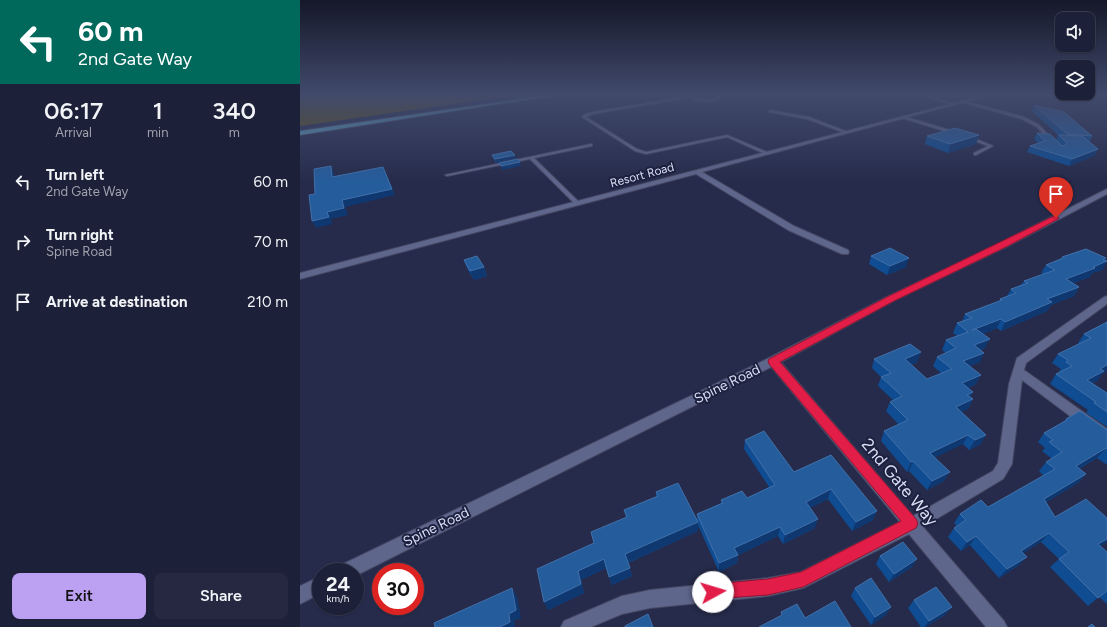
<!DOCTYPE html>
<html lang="en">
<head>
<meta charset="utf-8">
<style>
  :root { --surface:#1c2038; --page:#252840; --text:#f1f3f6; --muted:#a0a3ae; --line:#3a3e53; --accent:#bca0f2 }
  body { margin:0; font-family:Figtree,sans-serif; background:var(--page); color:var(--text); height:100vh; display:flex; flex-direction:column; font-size:15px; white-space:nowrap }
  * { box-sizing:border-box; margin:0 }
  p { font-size:13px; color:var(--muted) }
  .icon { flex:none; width:22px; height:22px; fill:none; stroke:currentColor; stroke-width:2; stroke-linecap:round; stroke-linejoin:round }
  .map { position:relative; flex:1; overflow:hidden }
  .side { display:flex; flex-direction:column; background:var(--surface); width:300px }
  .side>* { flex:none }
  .guide { background:#00695c; color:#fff; overflow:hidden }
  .fabs { position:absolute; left:755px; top:12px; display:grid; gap:8px }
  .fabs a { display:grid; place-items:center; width:40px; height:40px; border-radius:8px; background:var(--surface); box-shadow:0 1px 3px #0004,0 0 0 1px var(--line); font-size:20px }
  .speed { position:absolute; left:12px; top:563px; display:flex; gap:8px; font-size:20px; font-weight:700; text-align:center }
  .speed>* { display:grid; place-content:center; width:52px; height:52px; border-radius:50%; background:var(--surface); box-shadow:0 1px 3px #0004,0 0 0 1px var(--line); line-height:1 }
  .speed small { font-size:10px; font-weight:400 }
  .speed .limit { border:6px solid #d22; background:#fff; color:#111 }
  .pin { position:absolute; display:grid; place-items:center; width:34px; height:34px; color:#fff; margin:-41px -17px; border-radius:50% 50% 50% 0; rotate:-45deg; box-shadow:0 0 4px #0007 }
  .pin .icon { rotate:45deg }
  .me { position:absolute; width:44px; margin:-22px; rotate:84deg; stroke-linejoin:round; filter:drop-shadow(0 0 3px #0008) }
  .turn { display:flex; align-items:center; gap:14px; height:84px; padding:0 12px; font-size:18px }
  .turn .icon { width:52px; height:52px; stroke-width:2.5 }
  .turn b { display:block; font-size:28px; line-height:34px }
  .eta { display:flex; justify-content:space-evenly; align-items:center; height:68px; text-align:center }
  .eta b { font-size:24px; font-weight:600; line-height:28px }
  .cta { display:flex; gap:8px; margin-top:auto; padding:8px 12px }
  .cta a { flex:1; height:46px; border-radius:8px; background:var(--accent); color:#111; font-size:16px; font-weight:600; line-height:46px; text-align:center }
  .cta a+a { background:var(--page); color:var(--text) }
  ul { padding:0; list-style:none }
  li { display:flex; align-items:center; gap:12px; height:60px; padding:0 12px }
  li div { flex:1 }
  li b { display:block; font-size:15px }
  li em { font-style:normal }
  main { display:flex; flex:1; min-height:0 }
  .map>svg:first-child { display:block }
  .green { fill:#5f510c }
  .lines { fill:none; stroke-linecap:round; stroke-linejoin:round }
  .service-casing { stroke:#454763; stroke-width:2 }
  .minor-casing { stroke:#454763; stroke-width:2 }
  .secondary-casing { stroke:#454763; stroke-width:2 }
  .primary-casing { stroke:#454763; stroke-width:2 }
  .service { fill:#5f668b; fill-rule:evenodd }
  .minor { fill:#5f668b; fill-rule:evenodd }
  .secondary { fill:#5f668b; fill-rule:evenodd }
  .primary { fill:#5b9ebd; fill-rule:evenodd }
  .wall { fill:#0f4c91 }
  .shaded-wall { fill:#0f3871 }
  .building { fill:#255c9c; stroke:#4170aa }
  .route { fill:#e11d48; stroke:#92132f }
  .labels { text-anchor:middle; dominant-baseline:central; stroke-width:4; stroke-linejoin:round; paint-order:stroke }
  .far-street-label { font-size:12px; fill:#dadff4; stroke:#1d2140 }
  .street-label { font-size:14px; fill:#dadff4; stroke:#1d2140 }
  .near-street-label { font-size:17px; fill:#dadff4; stroke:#1d2140 }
</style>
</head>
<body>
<main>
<section class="side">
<div class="guide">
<div class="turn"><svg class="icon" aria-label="left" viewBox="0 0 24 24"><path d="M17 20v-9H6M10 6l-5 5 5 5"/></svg><div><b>60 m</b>2nd Gate Way</div></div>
</div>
<div class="eta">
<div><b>06:17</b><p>Arrival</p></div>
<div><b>1</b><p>min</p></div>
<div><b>340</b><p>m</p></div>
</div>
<ul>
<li><svg class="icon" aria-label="left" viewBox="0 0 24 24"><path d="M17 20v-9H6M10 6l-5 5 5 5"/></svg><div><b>Turn left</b><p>2nd Gate Way</p></div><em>60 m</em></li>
<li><svg class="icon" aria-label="right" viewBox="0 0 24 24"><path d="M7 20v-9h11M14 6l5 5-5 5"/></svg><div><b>Turn right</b><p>Spine Road</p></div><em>70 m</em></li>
<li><svg class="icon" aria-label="arrive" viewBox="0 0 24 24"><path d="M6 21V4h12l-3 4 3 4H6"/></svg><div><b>Arrive at destination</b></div><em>210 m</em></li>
</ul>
<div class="cta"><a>Exit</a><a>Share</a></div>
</section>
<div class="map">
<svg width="807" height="627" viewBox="0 0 807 627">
  <rect width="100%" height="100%" fill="#262b4b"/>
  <path class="green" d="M0,95H217L0,126Z"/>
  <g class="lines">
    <g class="service-casing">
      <path id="service" d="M394,95H397L396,98L409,100L418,98L414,95H417L422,98L409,102L394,100L393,97L293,114L286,117L337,149L346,152L427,135L467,152V154H465L427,137L346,154L335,151L282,117L285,114L292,112Z
        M620,95H624L656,104L653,105Z
        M661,100L724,117L739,125L753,140L750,141L737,127L722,119L661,102Z
        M470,110L509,117L548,132L545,133L507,119L469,112Z
        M603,116L656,132L657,133L654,134L602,118Z
        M667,136H669L693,146L676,155H674V153L688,146L667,138Z
        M291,144H292V146L234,158L279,202V204H275L230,159L147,176L145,175Z"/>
    </g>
    <g class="minor-casing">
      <path id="minor" d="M685,95H691L402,172L494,226L548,250L549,252L548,254H542L488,230L396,174L0,279V273Z
        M807,296V304L726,363L724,370L807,429V441L802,440L722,380L712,464L703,479L623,527L704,621L707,627H686L609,534L503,588L468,596L350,608L322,614L291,627H261L264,621L322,596L350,590L468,578L501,572L600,522L469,364L467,361L469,358H477L613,516L693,471L698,463L709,384L717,358L804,297Z"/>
    </g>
    <g class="secondary-casing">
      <path id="secondary" d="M807,189V194L708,246L593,301L477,364L55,576V572H37L39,566L469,358L587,297L702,242Z
        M21,576V593L0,604V586Z"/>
    </g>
    <g class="primary-casing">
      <path id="primary" d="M248,95H257L0,135V131Z"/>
    </g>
    <use href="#service" class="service"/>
    <use href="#minor" class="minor"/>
    <use href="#secondary" class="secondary"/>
    <use href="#primary" class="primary"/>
  </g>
  <path class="wall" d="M734,105L792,136L789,142L798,149L794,156L769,166L727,152L730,146L738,143L734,139L737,133L756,140L758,135L732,111Z
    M679,135L676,144L648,153L625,144L627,136Z
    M192,155L216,158L196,163L193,158Z
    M571,256L606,267L587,275L569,264Z
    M762,257L805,260L807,261L802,270L792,273L790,277L773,283L779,287L774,296L751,305L747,311L701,331L697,328L683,334L685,348L681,350L680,362L670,366L676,384L668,388L673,392L670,397L673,399L668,409L661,412L681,444L669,450L663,444L635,457L644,481L627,490L609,471L607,472L581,441L584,431L599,425L586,411L590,402L593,400L578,386L581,377L572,368L574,359L617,362L611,365L627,379L641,373L633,366L637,357L646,353L642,350L646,340L657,336L653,333L657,323L662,322L665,314L699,301L700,299L707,296L711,289L721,285L724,281L743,274L741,273L746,265L761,259Z
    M164,260L184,267L187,276L174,280L167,268Z
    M807,322L802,374L797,381L792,383L807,393V427L786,413L788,410L750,384L756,374L761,372L759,371L761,369L752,363L758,354L779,344L778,343L784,334Z
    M766,419L807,430V465L797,458L779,469L786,474L778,483L746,502L755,517L807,518V542L800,546L807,552V604L799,597L788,606L750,567L759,559L741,542L723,553L719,565L699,578L670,545L661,551L648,537L654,528L657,526L654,523L660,514L688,507L744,476L739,471L746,462L752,459L742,451L745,448L738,442L744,433L763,422Z
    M445,440L494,472L531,455L573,520L552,531L528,499L510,508L515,528L483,544L478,536L438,555L437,563L419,572L398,525V531L328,563L332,576L312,585L306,568L281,580L284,593L248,610L294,543L326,517L324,510L356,497V492L397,520V514L421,503V500L447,498L469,487L444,449Z
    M580,556L612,567L589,582L576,564Z
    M555,588L591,607L586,615L571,625L551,596Z
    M614,600L645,615L625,627H621L608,608Z"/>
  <path class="shaded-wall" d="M679,135L676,144L648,153L650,144Z
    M798,149L794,156L769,166L772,159Z
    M215,155L216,158L196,163L195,159Z
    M220,162L221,166L202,170L201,166Z
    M31,166L34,173L36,183L32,177Z
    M83,167L95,195L45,207L48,215L31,219L32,224L16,228L12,221L27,212Z
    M609,258L606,267L587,275L590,266Z
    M806,258L804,262L807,261L802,270L792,273L790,277L760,288L766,279Z
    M184,267L187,276L174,280L170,271Z
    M779,287L774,296L751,305L747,311L701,331L705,322L747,299Z
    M701,319L697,328L668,340L672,330Z
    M690,339L685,348L669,354L674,345Z
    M621,352L617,362L602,369L605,359Z
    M684,353L680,362L659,371L663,361Z
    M807,365V371L802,374L797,381L781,389L787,380L800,369Z
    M681,375L676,384L658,393L662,383Z
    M673,392L668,401L673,399L668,409L651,417L656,407L667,395Z
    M668,435L663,444L626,462L630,453Z
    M686,435L681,444L669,450L675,440Z
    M806,448L797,458L768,475L776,466Z
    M613,461L609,471L607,472L611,462Z
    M650,472L644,481L627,490L632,481Z
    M786,474L778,483L737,508L744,499Z
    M531,489L528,499L504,511L506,502Z
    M577,511L573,520L552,531L556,522Z
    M518,519L515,528L483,544L485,535Z
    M398,522V531L327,563L325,554Z
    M480,527L478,536L438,555L437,563L419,572V563L434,548Z
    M749,533L741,542L714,559L721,551Z
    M676,536L670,545L661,551L667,542Z
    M807,539V542L789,553L798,544Z
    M727,557L719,565L699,578L707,569Z
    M304,559L306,568L281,580L284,593L248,610L244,602L278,571Z
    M617,559L612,567L589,582L594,574Z
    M330,568L332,576L312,585L309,577Z
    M212,588L217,597L221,618L214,621L215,627H200L209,614Z
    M591,607L586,615L571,625L575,617Z
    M652,607L645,615L625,627H624L629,621Z"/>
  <path class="building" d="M734,105L764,112L792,136L767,134Z
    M655,128L679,135L650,144L627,136Z
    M737,133L750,134L762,146L766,145L767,143L759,135L782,136L798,149L772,159L730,146L745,141Z
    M211,151L215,155L195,159L192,155Z
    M218,159L220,162L201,166L199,163Z
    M31,166L32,177L83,167L92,189L42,200L44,208L27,212L29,217L12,221L9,195L15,194L14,169Z
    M590,248L609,258L590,266L571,256Z
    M786,249L806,258L803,260L807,261L793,267L795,268L766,279L779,287L747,299L752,302L705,322L701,319L672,330L676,329L690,339L674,345L684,353L663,361L681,375L662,383L673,392L667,395L673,399L656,407L686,435L675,440L668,435L630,453L650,472L632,481L613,461L611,462L584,431L608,420L590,402L602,396L581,377L591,373L574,359L610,344L621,352L605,359L627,379L652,369L637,357L656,348L646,340L668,332L657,323L672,318L665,314L702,300L700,299L716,293L711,289L728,283L724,281L755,270L746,265L763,258L762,257Z
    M177,256L184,267L170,271L164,260Z
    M807,322V365L800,369L804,371L787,380L807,393V412L794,403L796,402L756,374L772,366L766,362L768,360L758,354L791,338L784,334Z
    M780,411L807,430V449L806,448L776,466L786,474L744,499L755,517L786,499L807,518V539L798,544L807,552V591L798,598L759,559L769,552L749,533L721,551L727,557L707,569L676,536L667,542L654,528L666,520L660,514L681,500L688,507L755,469L746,462L762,452L749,442L753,440L744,433L767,420L766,419Z
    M464,431L494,472L531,455L577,511L556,522L531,489L506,502L518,519L485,535L480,527L434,548L438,555L419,563L397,514L423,503L421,500L442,491L447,498L475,485L445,440Z
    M378,483L398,522L325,554L330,568L309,577L304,559L278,571L281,584L244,602L237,569L294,543L291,532L327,517L324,510L358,496L356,492Z
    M603,542L617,559L594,574L580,556Z
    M571,578L591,607L575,617L555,588Z
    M636,587L652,607L629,621L614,600Z
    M212,588L216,610L209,614L210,622L200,627H135L134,623Z
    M535,601L551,627H459L482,615L481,612L497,604L505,618Z
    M348,614L353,627H325V626Z
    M792,624L795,627H788Z"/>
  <linearGradient id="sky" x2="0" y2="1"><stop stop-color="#151829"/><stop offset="0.52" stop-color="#414a6c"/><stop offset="1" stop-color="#414a6c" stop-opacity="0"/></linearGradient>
  <rect width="807" height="182" fill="url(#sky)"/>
  <path class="route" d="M756,215L759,218L758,219L708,246L594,301L480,362L616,519L618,523L616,528L503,587L468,595L413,599L408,597L405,592L408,586L413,584L468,579L501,572L601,521L469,364L468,361L469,359L587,297Z"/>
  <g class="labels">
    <g class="far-street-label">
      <text transform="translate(342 175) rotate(-15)">Resort Road</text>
    </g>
    <g class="street-label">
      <text transform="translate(427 384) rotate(-26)">Spine Road</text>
      <text transform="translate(136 527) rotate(-26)">Spine Road</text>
    </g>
    <g class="near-street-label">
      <text transform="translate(600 482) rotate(50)">2nd Gate Way</text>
    </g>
  </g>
</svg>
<div class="fabs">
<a><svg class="icon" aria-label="sound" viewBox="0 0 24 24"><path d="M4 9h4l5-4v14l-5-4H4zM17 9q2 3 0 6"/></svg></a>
<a><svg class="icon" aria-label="layers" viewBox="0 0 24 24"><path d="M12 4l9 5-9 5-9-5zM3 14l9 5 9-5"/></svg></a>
</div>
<div class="speed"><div>24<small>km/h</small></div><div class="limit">30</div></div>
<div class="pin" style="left:756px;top:218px;background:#d93025"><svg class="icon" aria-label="arrive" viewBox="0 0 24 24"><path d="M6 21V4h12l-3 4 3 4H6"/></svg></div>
<svg class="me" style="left:413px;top:592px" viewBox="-20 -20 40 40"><circle r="19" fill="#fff"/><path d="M0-13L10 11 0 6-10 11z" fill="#e11d48"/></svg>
</div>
</main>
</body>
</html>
